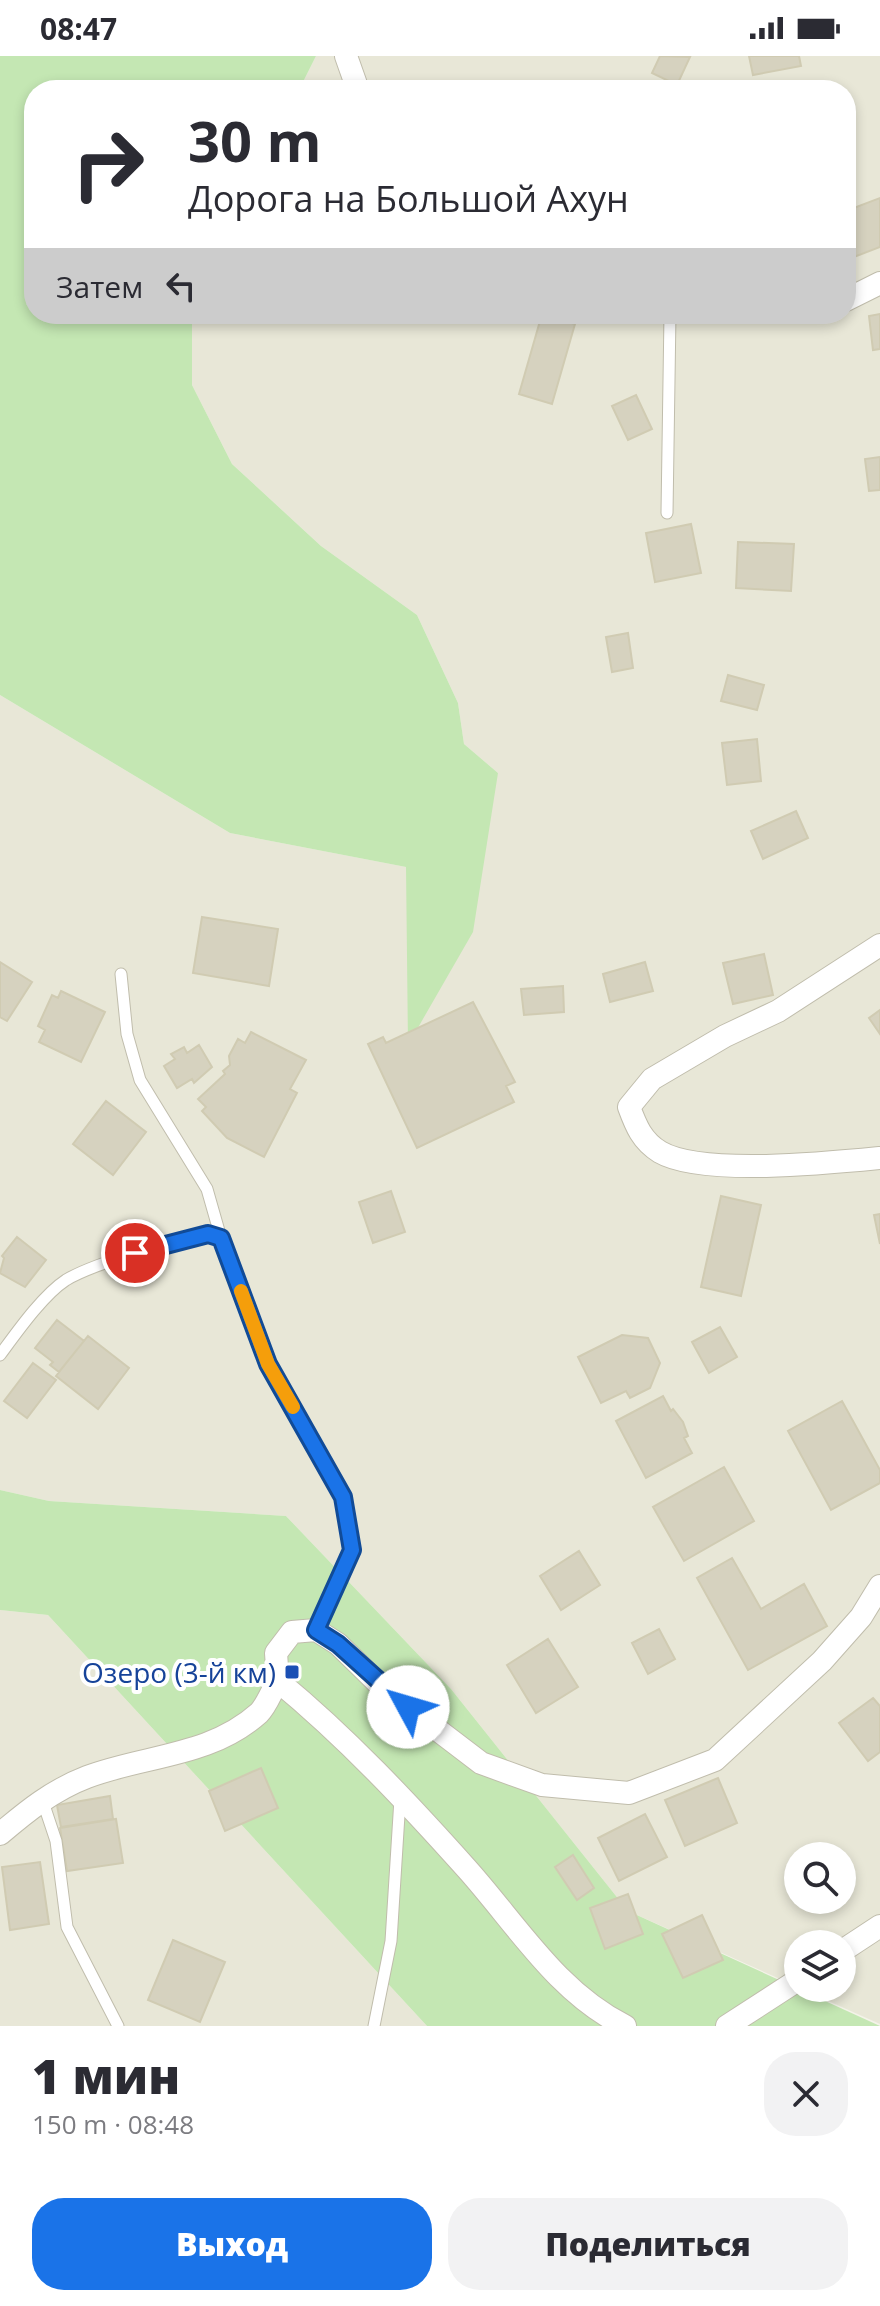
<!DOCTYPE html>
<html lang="ru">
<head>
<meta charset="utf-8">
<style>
  :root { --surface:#fff; --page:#f2f2f3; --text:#2b2b33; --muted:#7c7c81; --accent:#1a73e8 }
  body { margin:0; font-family:"Open Sans",sans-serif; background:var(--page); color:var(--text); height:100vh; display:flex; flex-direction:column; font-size:30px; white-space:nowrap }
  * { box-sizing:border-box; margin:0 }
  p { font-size:26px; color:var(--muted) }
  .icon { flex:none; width:44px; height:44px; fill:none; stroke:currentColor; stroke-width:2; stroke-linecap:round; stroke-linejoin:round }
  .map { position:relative; height:1970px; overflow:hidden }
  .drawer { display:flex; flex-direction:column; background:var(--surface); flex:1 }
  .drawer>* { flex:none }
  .guide { position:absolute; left:24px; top:24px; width:832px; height:244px; border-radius:32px; box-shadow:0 4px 12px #0003; background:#fff; color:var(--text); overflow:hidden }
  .fabs { position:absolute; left:784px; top:1786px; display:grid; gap:16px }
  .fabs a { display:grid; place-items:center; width:72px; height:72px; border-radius:50%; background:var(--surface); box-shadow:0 4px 12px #0003; font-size:40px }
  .pin { position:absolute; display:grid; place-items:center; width:68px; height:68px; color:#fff; margin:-34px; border:4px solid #fff; border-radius:50%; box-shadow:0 2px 8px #0007 }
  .me { position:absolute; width:88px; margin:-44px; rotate:309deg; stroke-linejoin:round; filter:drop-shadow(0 0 6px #0008) }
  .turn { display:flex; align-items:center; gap:28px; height:168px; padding:0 32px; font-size:36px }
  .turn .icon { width:104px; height:104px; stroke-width:2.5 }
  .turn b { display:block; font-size:56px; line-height:68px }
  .then { display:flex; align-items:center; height:76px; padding:0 32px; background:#0003; gap:16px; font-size:30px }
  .round { display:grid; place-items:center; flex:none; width:84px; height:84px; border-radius:32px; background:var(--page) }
  .head { display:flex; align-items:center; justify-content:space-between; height:136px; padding:0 32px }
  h1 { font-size:48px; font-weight:800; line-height:60px }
  .action { display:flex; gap:16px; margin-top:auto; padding:16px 32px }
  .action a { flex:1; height:92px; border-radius:32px; background:var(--accent); color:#fff; font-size:32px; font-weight:800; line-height:92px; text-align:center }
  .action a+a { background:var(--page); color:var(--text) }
  .status { display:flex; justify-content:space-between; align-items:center; height:56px; padding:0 40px; background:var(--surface); direction:ltr }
  .status svg { height:22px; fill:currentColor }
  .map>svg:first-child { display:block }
  .residential { fill:#e8e7d7; fill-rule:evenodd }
  .green { fill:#c4e7b3 }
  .building { fill:#d6d2bf; stroke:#d0cbb2; stroke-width:2 }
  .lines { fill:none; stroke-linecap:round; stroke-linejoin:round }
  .lane-casing { stroke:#c0bdac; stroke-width:13 }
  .street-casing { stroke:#c0bdac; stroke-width:24 }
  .lane { stroke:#fff; stroke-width:11 }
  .street { stroke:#fff; stroke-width:22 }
  .route-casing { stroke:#114b97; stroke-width:20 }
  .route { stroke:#1a73e8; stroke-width:14 }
  .slow { stroke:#f59e0b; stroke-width:14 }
  .transit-dot { fill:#1a4fb4; stroke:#fff; stroke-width:3 }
  .labels { text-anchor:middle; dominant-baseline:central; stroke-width:8; stroke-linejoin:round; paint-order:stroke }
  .transit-label { font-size:28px; fill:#164399; stroke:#fff; text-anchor:end }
</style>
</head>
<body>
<div class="status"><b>08:47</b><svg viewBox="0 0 49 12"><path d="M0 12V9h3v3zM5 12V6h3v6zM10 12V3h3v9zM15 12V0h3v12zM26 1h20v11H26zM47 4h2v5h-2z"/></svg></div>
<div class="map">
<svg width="880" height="1970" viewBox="0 0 880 1970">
  <rect width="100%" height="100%" fill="#f4f3e9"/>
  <path class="residential" d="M316,0H880V1968L799,1932H842V1888H798V1931L628,1855L451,1633L286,1460L49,1445L0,1434V639L230,777L406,811L498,717L464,688L458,647L417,559L321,490L232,408L192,329V258H846V34H299ZM798,1800H842V1844H798Z
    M0,1554L48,1559L427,1970H0Z"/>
  <path class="green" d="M0,0H316L299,34H34V258H192V329L232,408L321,490L417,559L458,647L464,688L498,717L473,876L408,989L406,811L230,777L0,639Z
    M0,1434L49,1445L286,1460L451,1633L628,1855L880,1970H427L48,1559L0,1554Z"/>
  <path class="building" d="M660,0L690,1L677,29L652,17Z
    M749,0H799L801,10L753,19Z
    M880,142V191L846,204V155Z
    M542,258L575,268L552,348L519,338Z
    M880,258V293L873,294L869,260Z
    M636,339L652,373L628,384L612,350Z
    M880,401V434L869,435L865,403Z
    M691,468L701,517L655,526L646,477Z
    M738,486L794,488L791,535L736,532Z
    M628,577L633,612L612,616L606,581Z
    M728,619L764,629L757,654L721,645Z
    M757,683L761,725L727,729L722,687Z
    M796,755L808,782L763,803L751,775Z
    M202,861L278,873L269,930L193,917Z
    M764,898L773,939L733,948L723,907Z
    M0,906L32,926L7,965L0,961Z
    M645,906L653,935L610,946L603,918Z
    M563,930L564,956L524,959L521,933Z
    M61,935L105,956L81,1006L39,986L45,974L38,970L52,939L58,942Z
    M473,946L515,1026L506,1030L514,1046L417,1092L368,988L383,981L386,987Z
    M880,954V978L869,962Z
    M251,976L306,1004L290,1033L297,1037L264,1101L227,1082L202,1055L206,1051L198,1043L225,1018L223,1015L230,1009L229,1000L238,983L245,987Z
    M199,989L212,1011L194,1027L192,1023L177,1032L164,1010L175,1003L171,998L184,991L187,997Z
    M106,1045L146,1076L113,1119L73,1088Z
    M391,1135L405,1176L373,1187L359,1146Z
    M721,1140L761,1149L741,1240L701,1231Z
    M880,1158V1188L874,1159Z
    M17,1181L46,1204L25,1231L0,1217L4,1202L2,1200Z
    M57,1264L84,1285L59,1316L50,1309L53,1306L35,1292Z
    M720,1271L737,1301L709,1317L692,1286Z
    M622,1279L648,1282L660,1307L650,1332L630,1342L626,1335L601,1347L578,1301Z
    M88,1280L129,1312L98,1353L56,1320Z
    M33,1307L56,1324L27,1362L4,1345Z
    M663,1340L671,1355L673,1353L683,1366L688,1380L684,1382L692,1397L646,1422L616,1365Z
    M842,1345L880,1414V1427L831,1454L788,1375Z
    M724,1411L754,1465L684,1505L653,1451Z
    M579,1495L600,1529L561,1554L540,1520Z
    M732,1502L761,1553L804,1528L827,1570L748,1614L697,1522Z
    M659,1573L675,1603L648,1618L632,1587Z
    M548,1583L578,1631L536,1657L507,1609Z
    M873,1642L880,1650V1696L868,1705L839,1667Z
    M261,1712L278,1752L225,1775L209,1735Z
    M718,1722L737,1767L685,1790L665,1744Z
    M110,1740L113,1763L61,1771L57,1749Z
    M645,1758L667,1801L619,1825L598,1782Z
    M116,1763L123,1807L67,1815L60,1772Z
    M573,1799L594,1832L577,1844L555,1811Z
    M40,1806L49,1868L10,1874L2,1811Z
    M628,1838L643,1878L605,1893L590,1852Z
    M702,1859L723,1904L683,1922L662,1878Z
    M173,1884L225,1906L200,1966L148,1944Z"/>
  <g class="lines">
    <g class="lane-casing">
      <path id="lane" d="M667,457L670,258
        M121,918L127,978L140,1024L207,1133L221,1182
        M0,1299C17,1276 43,1239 66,1224C92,1208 194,1175 221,1182L268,1308L343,1441L352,1494L316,1574
        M42,1743L56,1785L67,1871L118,1970
        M374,1970L391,1885L400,1743"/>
    </g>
    <g class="street-casing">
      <path id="street" d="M346,0L358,34
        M846,244L880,227
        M880,889L778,955L725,980L652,1023L629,1051C636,1070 642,1085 660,1096C701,1120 830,1107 880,1102
        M0,1778C27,1755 53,1734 87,1721C145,1699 210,1701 259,1657C267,1649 272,1634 278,1625
        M842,1895L880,1870
        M625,1970C557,1936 517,1869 467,1813C408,1747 346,1681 278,1625L276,1597L292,1576L316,1574L338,1588L384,1633L481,1707L542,1729L629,1737L715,1704L822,1605L861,1561L880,1530
        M727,1970L798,1924"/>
    </g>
    <use href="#lane" class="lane"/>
    <use href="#street" class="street"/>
  </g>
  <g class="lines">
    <g class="route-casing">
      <path id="route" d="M135,1197L208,1178L221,1182L268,1308L343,1441L352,1494L316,1574L338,1588L408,1651"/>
    </g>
    <use href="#route" class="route"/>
    <path class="slow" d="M241,1235L268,1308L293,1351"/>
  </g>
  <rect class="transit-dot" x="284" y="1608" width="16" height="16" rx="4"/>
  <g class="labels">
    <g class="transit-label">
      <text x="276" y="1616">Озеро (3-й км)</text>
    </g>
  </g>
</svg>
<div class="fabs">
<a><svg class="icon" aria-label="search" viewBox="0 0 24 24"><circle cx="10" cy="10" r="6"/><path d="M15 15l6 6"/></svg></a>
<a><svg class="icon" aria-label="layers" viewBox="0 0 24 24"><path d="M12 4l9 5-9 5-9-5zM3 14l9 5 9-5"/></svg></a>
</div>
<div class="pin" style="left:135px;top:1197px;background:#d93025"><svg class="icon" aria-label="arrive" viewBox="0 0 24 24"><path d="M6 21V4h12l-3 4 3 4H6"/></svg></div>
<svg class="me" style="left:408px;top:1651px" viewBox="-20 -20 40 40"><circle r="19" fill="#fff"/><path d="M0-13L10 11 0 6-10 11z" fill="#1a73e8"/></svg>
<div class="guide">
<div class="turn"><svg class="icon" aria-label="right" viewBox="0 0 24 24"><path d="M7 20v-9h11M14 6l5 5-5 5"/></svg><div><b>30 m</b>Дорога на Большой Ахун</div></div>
<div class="then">Затем<svg class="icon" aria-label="left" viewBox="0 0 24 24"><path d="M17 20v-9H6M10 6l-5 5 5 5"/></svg></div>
</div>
</div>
<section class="drawer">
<div class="head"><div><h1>1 мин</h1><p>150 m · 08:48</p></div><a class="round"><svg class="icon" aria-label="close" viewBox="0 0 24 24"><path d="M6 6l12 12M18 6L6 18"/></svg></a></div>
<div class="action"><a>Выход</a><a>Поделиться</a></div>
</section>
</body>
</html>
